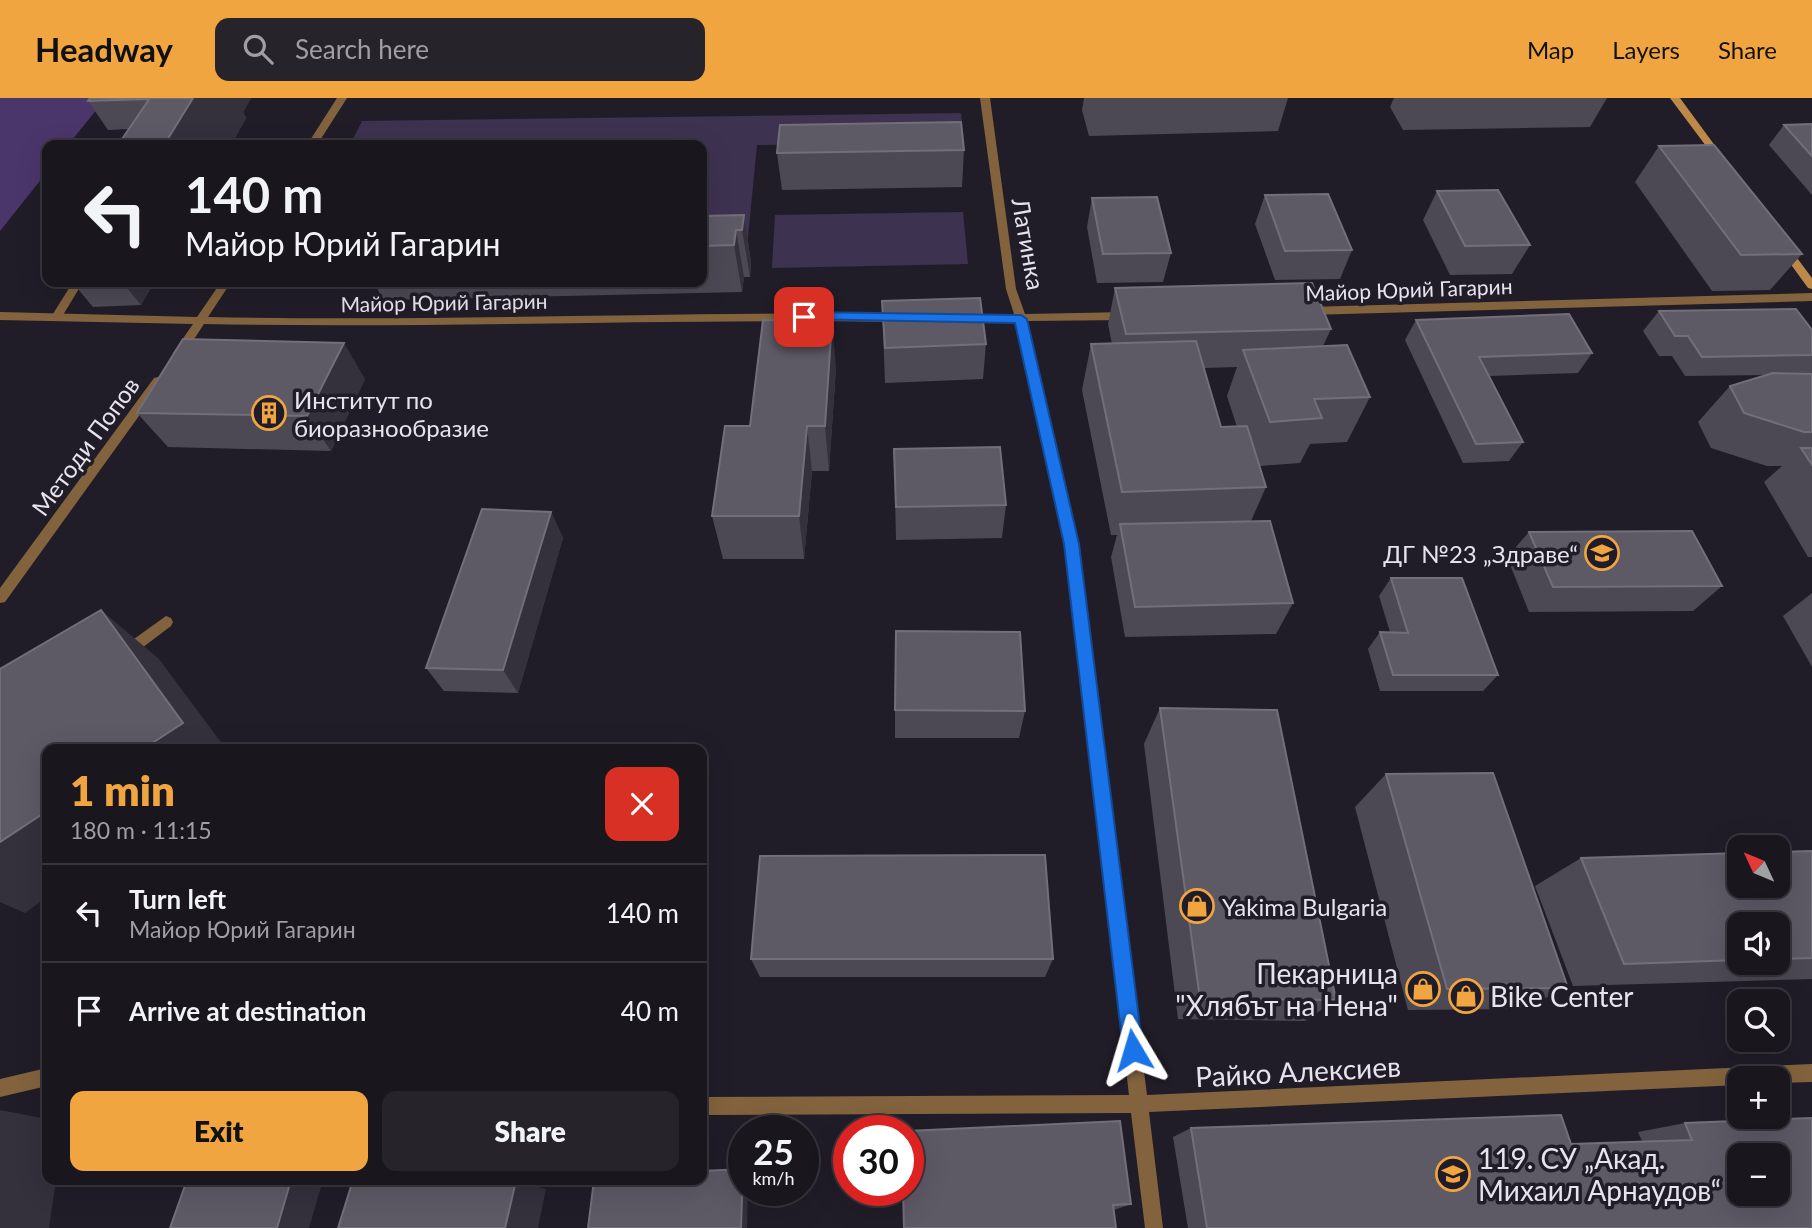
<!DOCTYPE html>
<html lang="en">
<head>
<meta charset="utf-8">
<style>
  :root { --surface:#19161e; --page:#26232b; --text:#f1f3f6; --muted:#9f9fa4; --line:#37353c; --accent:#f1a540 }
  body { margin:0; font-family:Lato,sans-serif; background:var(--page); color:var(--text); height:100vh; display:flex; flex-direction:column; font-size:26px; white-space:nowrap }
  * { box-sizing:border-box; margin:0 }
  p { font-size:23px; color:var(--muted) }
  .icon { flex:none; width:38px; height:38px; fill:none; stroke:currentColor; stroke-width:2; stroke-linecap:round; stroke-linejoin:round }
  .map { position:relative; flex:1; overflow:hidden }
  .side { position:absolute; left:42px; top:646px; width:665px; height:441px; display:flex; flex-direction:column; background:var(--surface); border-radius:14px; box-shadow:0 7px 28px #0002,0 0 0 2px var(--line) }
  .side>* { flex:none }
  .guide { position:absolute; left:42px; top:42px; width:665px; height:147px; border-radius:14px; box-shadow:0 7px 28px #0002,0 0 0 2px var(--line); background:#19161e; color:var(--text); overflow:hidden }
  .needle { width:46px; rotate:314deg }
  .buttons { position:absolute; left:1727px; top:737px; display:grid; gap:14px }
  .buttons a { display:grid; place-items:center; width:63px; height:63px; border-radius:14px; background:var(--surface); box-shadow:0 7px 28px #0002,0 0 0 2px var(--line); font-size:35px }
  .speed { position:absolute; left:728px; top:1017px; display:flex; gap:14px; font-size:35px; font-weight:700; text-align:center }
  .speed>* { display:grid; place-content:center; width:91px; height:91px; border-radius:50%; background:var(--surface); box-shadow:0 7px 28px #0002,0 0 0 2px var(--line); line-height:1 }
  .speed small { font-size:18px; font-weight:400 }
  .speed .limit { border:10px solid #d22; background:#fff; color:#111 }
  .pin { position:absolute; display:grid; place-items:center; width:60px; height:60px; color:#fff; margin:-30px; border-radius:14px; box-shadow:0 4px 10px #0006 }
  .me { position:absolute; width:77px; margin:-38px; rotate:353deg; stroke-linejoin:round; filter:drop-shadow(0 0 5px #0008) }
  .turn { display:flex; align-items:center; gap:24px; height:147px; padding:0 28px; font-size:32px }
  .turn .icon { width:91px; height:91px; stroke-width:2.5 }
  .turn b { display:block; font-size:49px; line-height:60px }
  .round { display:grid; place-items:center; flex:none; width:74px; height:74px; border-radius:14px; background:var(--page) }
  .overview { display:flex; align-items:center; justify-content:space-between; height:119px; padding:0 28px }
  h1 { font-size:42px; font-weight:800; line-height:52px; color:var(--accent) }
  .action { display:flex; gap:14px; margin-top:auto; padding:14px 28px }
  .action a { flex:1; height:80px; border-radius:14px; background:var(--accent); color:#111; font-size:28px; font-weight:800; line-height:80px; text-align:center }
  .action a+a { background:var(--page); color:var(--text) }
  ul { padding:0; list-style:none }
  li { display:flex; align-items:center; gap:21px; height:98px; padding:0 28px; border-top:2px solid var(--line) }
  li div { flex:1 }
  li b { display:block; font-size:26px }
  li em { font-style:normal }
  header { display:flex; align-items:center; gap:42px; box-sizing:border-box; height:98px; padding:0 35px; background:var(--accent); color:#111 }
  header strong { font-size:33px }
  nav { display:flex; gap:38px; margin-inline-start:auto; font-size:24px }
  .search { width:490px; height:63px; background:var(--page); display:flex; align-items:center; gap:18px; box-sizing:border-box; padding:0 24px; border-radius:14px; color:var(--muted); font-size:26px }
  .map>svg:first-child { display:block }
  .green { fill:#3e3251 }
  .forest { fill:#4b366b }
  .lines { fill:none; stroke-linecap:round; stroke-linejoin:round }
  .lane { fill:#83633d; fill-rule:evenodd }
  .street { fill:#83633d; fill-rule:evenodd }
  .secondary { fill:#bc894a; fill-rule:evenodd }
  .wall { fill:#4d4954; fill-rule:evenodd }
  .shaded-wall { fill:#34303c }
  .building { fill:#5d5965; stroke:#726f7a; stroke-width:2; fill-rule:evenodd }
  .route { fill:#1a73e8; stroke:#114b97; stroke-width:2 }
  .labels { text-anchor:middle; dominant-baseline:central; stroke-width:7; stroke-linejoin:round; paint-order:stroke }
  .far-street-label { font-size:21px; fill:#e6e3eb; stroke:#211d28 }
  .street-label { font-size:24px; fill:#e6e3eb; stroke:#211d28 }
  .poi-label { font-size:24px; fill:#e6e3eb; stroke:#211d28; text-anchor:start }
  .near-poi-label { font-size:28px; fill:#e6e3eb; stroke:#211d28; text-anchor:start }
  .near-street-label { font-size:28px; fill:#e6e3eb; stroke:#211d28 }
</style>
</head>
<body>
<header>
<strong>Headway</strong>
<div class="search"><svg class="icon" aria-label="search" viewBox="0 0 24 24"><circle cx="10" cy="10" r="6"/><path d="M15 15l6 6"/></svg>Search here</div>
<nav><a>Map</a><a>Layers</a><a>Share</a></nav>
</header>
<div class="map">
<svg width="1812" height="1130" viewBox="0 0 1812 1130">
  <rect width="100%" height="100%" fill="#211d28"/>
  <path class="green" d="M961,15L964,44L757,47L748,139L702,140V47H350L362,23Z
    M963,114L968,166L772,170L775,117Z"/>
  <path class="forest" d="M0,0H106L68,47H47V74L0,133Z"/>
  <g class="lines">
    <path class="lane" d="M73,184H83L60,222H52L51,219Z
      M166,518L171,520L173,524L171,528L130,559H120L118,555L120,551Z
      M47,970V988L0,999V981Z"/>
    <path class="street" d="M337,0H347L317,47H307Z
      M980,0H990L1016,191L1025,216L1129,214L1134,218L1129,222L1027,223L1077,446L1147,997L1812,966V984L1778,985V980H1740V987L1149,1014L1163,1130H1145L1131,1015L702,1017V999L1129,997L1065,446L1016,224L964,225L959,221L964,217L1014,216L1006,191Z
      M221,184H231L208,219C439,224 670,213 901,216L906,220L901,224C669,220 436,231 204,226L183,258L179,259L173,255L193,226L0,222V214L197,219Z
      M1812,195V203L1307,217L1302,213L1307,209Z
      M158,279L164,283L162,286L5,504L0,505V490L154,280Z"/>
    <path class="secondary" d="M1670,0H1680L1724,60V64H1718Z
      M1784,147L1788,148L1812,180V191L1808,190L1779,150Z"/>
  </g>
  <path class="wall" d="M90,0H251L243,14L246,20L231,47H118L129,31L108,32L88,3Z
    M1084,0H1288L1278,33L1089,38L1082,12Z
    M1394,0H1607L1590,29L1403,32L1390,9Z
    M1812,26V97L1769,47L1784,27Z
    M1659,48L1802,156L1770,192L1712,193L1635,84Z
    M964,52L962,89L782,92L777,55Z
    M1437,93L1530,147L1512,176L1450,177L1423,122Z
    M1265,97L1352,152L1340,181L1275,182L1255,126Z
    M1092,100L1171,155L1163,184L1097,185L1087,129Z
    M744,117L751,164L750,179H744L742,194L383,202L374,184H702V118Z
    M72,184H154L141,207L93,209Z
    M1115,190L1331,231L1323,248L1370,299L1347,344L1310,346L1300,365L1260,368L1266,389L1251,423L1293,505L1276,536L1125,539L1111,459L1117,437H1111L1082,292L1091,246H1112L1108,226ZM1237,269L1227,298L1237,329H1221L1204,270Z
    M882,203L986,246L983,281L885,285Z
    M1659,213L1812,257V459H1808L1764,384L1782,368H1767L1711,350L1698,324L1730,288L1767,277L1685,278L1672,258H1659L1643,233Z
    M1416,222L1592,255L1578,275L1489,278L1523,344L1509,363L1463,365L1405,242Z
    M836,269L829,373H812L804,461H723L712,418L750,328Z
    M365,281L331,353L168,349L137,315Z
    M894,351L1006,407L1002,440L896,442Z
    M551,414L563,440L518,595L444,593L426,570Z
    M1529,434L1722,488L1693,513L1529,514L1507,459Z
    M1391,480L1498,577L1483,593H1380L1368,551L1380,534H1390L1379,498Z
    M1812,495V569L1783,518Z
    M1160,610L1336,902L1305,923L1178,921L1144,646Z
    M895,612L1025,613L1019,640H895Z
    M1386,676L1568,890L1520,911L1408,912L1355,709Z
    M1812,753V881L1573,888L1535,788L1581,760ZM1740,826H1778V864H1740Z
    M751,861H1053L1045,879H760Z
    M1685,1025L1812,1130H1188L1173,1039L1191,1030L1571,1046L1642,1043L1638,1034Z
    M903,1092L1131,1106L1114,1112Z"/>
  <path class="shaded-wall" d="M193,0H251L243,14L246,20L231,47H164Z
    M744,117L751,164L750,179L742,132Z
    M736,132L744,179L742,194L734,147Z
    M122,184H154L141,207Z
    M832,223L836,269L829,373L825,328Z
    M344,245L365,281L331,353L307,318Z
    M807,328L812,373L804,461L799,418Z
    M551,414L563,440L518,595L503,572Z
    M101,512L159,561L226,651H143Z
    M47,713V799L25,815L0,804V744Z
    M0,1012L47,1021V1082H56L49,1130H0Z
    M743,1071L744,1092H748L747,1130H741Z
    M291,1082H323L309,1130H277Z
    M516,1083L546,1091L538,1130H505Z"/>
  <path class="building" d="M90,0H150L149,1L88,3Z
    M150,0H193L164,47H118Z
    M961,24L964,52L777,55L780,27Z
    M1812,26V58L1784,27Z
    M1714,47L1802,156L1741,157L1659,48Z
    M1498,92L1530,147L1465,148L1437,93Z
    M1328,96L1352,152L1285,153L1265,97Z
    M1157,99L1171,155L1103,156L1092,100Z
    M744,117L742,132H736L734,147L702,148V118Z
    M1312,185L1331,231L1126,236L1115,190Z
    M980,200L986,246L885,250L882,203Z
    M1796,211L1812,232V257L1702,259L1688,238H1675L1659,213Z
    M1569,216L1592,255L1479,259L1523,344L1476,346L1416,222Z
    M763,222L832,223L825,328H807L799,418H712L725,328H750Z
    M183,241L344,245L307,318L137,315Z
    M1196,243L1221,329L1247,328L1266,389L1122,394L1091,246Z
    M1347,247L1370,299L1314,301L1322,320L1270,324L1243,252Z
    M1773,275L1812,276V334H1804L1744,315L1730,288Z
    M1000,349L1006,407L896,409L894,351Z
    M1801,350H1812V367Z
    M482,411L551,414L503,572L426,570Z
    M1270,423L1293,505L1135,509L1120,426Z
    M1692,433L1722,488L1553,489L1529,434Z
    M1391,480H1462L1498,577H1393L1380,534L1408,535Z
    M101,512L183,625L143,651H47V713L0,744V571Z
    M896,533L1020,534L1025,613L895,612Z
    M1160,610L1277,612L1336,902L1200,901Z
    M1493,675L1568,890L1447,891L1386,676Z
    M1812,753V860L1778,861V826H1740V862L1624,866L1581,760L1740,755V788H1778V754Z
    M1045,757L1053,861H751L760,758Z
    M1561,1017L1571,1046L1692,1042L1685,1025L1812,1020V1130H1207L1191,1030ZM1740,1057H1778V1096H1740Z
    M1120,1023L1131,1106L1113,1107L1116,1130H904L903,1092H908V1033Z
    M743,1071L741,1130H588L594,1082H702V1073Z
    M187,1082H291L277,1130H170Z
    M353,1082H492L516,1083L505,1130H338Z"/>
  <path class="route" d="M804,214L1021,217L1027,221L1079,446L1143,952L1140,959L1133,962L1126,959L1123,952L1064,446L1015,225L800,221V216Z"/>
  <defs>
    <g id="building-ring" transform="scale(1.75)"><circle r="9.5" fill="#211d28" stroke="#f1a540" stroke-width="1.5"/><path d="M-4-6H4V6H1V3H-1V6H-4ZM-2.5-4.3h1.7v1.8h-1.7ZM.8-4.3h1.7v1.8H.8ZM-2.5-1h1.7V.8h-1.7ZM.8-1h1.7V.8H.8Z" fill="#f1a540"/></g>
    <g id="school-ring" transform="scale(1.75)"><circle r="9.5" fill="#211d28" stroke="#f1a540" stroke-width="1.5"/><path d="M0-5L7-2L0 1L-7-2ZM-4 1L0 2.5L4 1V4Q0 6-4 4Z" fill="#f1a540"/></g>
    <g id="shop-ring" transform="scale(1.75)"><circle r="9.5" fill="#211d28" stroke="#f1a540" stroke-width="1.5"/><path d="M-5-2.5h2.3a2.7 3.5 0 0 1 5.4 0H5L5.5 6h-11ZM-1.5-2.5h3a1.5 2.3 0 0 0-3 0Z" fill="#f1a540"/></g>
  </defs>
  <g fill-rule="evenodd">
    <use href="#building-ring" x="269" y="315"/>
    <use href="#school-ring" x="1602" y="455"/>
    <use href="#shop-ring" x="1197" y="808"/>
    <use href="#shop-ring" x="1423" y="891"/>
    <use href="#shop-ring" x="1466" y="898"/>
    <use href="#school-ring" x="1453" y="1076"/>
  </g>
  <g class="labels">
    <g class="far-street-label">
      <text transform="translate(1409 191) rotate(-2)">Майор Юрий Гагарин</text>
      <text transform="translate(444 204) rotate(-1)">Майор Юрий Гагарин</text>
    </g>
    <g class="street-label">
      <text transform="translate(1029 146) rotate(80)">Латинка</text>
      <text transform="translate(85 348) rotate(-54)">Методи Попов</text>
    </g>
    <g class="poi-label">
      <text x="294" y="301">Институт по<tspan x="294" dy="28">биоразнообразие</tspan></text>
      <text x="1578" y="455" text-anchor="end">ДГ №23 „Здраве“</text>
      <text x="1222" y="808">Yakima Bulgaria</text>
    </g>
    <g class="near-poi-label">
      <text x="1398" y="875" text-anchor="end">Пекарница<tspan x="1398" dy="32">"Хлябът на Нена"</tspan></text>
      <text x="1490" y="898">Bike Center</text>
      <text x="1478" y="1060">119. СУ „Акад.<tspan x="1478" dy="32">Михаил Арнаудов“</tspan></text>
    </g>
    <g class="near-street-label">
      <text transform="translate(1298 973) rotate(-3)">Райко Алексиев</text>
    </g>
  </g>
</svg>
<div class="buttons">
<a><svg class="needle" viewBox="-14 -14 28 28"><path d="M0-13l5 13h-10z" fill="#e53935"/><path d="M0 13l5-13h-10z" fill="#9f9fa4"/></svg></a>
<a><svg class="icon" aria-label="sound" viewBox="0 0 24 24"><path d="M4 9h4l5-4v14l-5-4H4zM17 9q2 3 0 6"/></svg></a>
<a><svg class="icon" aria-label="search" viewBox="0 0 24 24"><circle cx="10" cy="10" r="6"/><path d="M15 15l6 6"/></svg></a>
<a>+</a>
<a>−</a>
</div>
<div class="speed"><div>25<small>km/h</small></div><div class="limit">30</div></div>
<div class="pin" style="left:804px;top:219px;background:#d93025"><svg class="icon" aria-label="arrive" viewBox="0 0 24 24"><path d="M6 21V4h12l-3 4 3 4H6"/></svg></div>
<svg class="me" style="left:1133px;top:952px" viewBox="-20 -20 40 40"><path d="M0-17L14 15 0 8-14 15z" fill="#1a73e8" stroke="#fff" stroke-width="4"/></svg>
<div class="guide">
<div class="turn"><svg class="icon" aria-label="left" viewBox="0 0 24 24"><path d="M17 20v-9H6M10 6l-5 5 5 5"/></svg><div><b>140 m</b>Майор Юрий Гагарин</div></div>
</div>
<section class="side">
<div class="overview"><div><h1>1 min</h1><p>180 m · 11:15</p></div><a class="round" style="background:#d93025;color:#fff"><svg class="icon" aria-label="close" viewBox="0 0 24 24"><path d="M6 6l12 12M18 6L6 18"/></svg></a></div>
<ul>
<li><svg class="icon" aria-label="left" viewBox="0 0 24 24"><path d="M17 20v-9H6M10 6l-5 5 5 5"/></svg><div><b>Turn left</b><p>Майор Юрий Гагарин</p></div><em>140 m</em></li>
<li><svg class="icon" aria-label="arrive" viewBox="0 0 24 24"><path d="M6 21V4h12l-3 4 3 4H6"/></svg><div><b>Arrive at destination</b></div><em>40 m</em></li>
</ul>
<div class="action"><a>Exit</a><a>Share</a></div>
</section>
</div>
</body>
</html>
